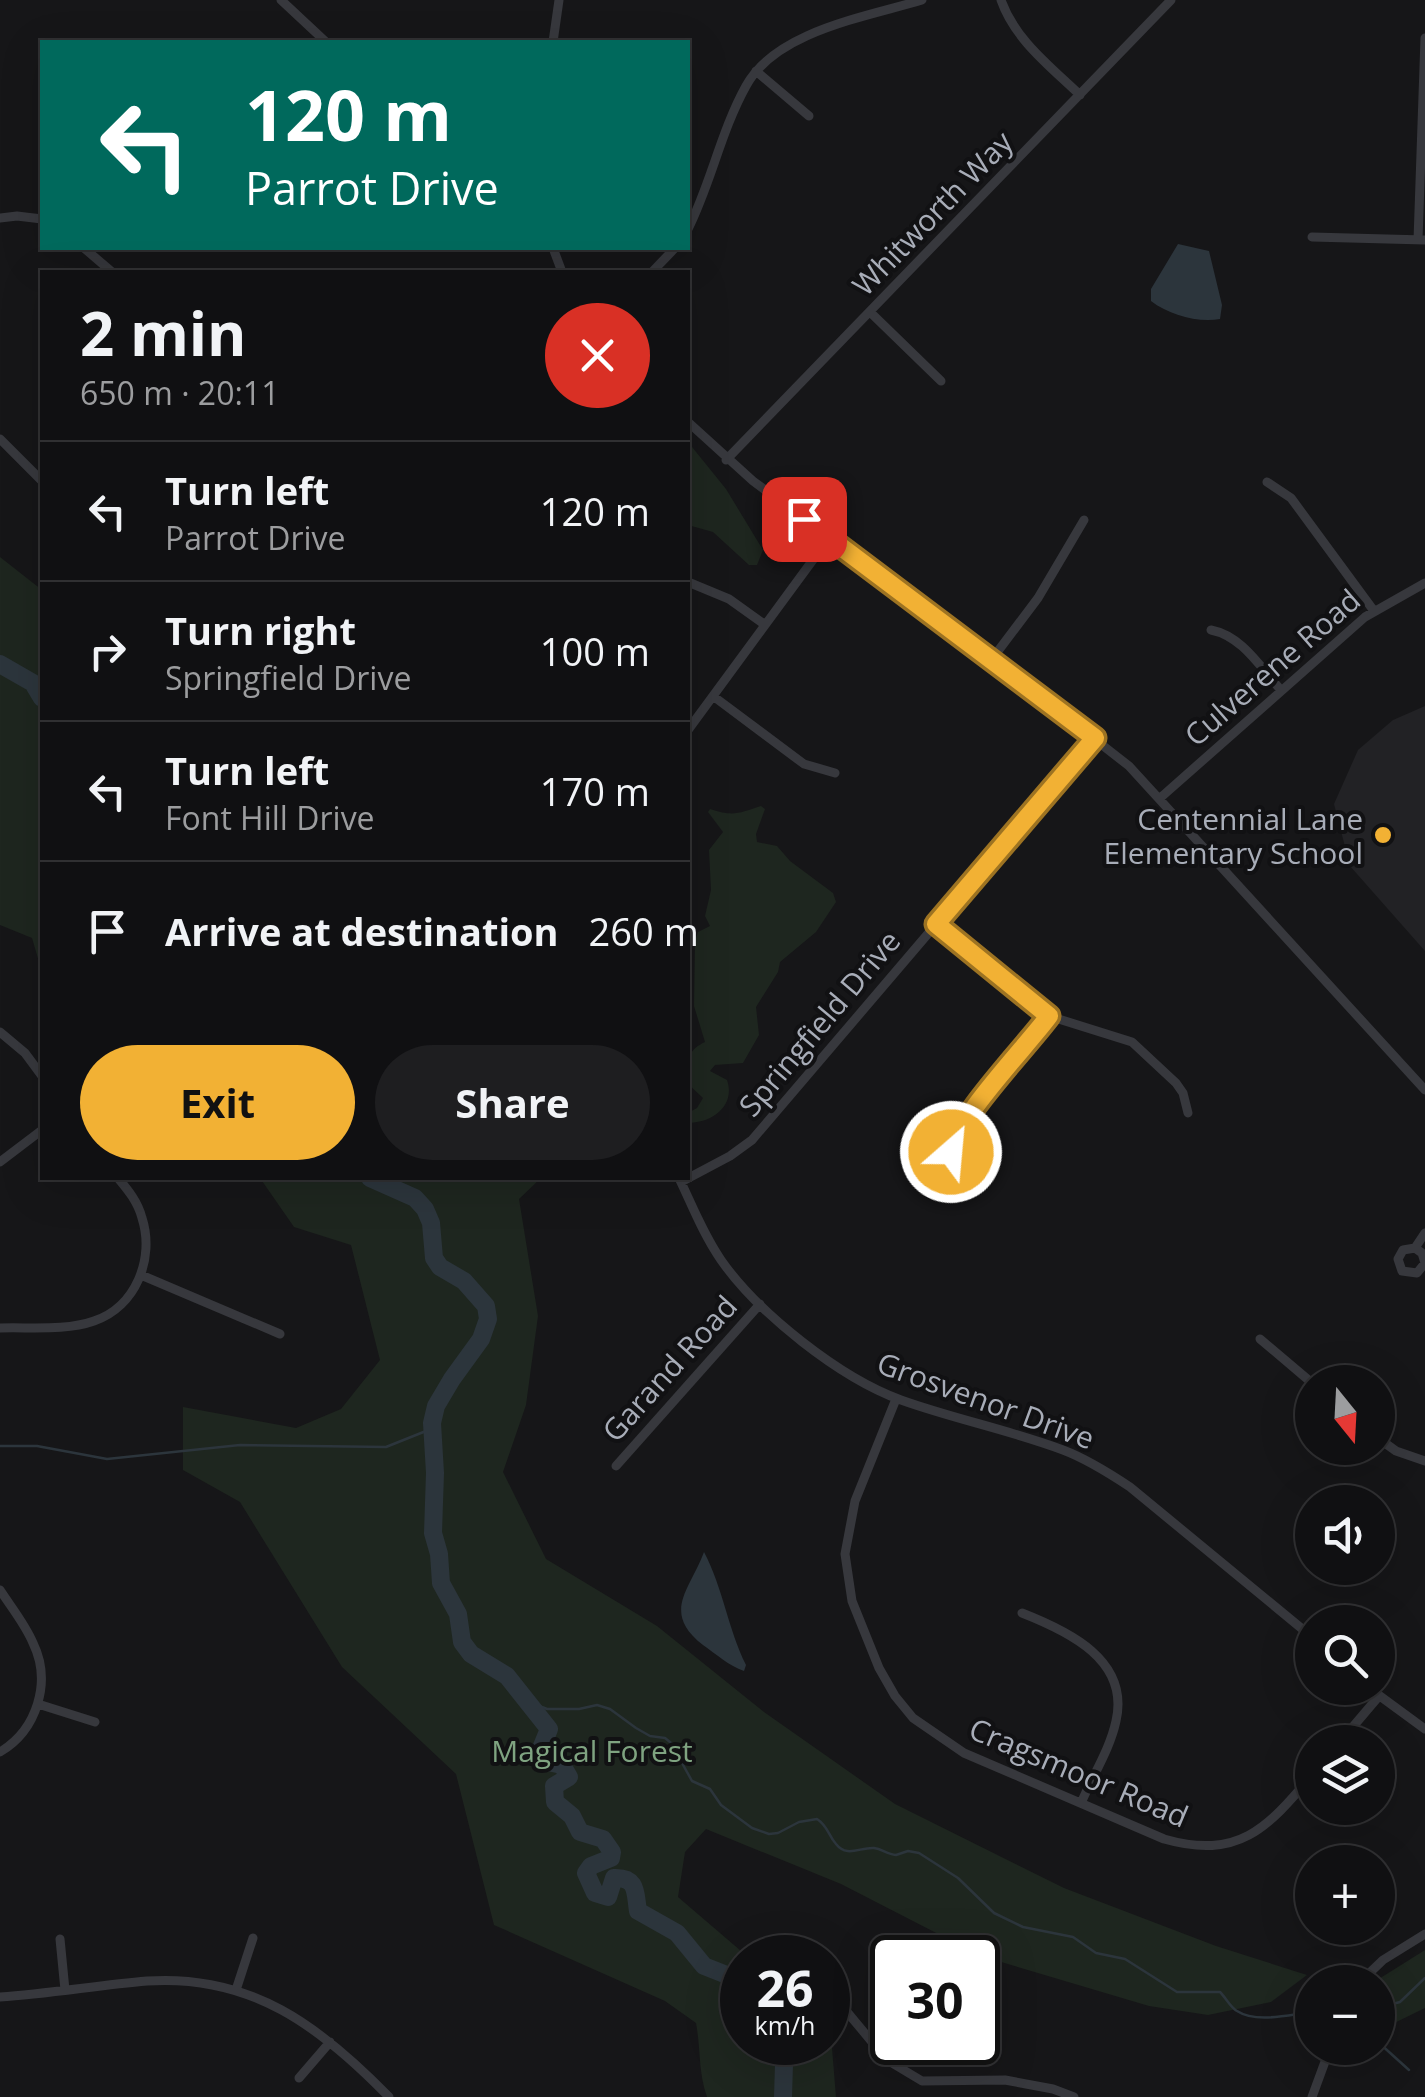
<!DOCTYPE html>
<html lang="en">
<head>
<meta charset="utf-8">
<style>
  :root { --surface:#101012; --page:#1e1e20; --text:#f1f3f6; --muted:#9c9d9f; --line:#303032; --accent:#f2b134 }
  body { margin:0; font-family:"Open Sans",sans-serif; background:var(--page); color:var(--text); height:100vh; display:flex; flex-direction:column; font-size:38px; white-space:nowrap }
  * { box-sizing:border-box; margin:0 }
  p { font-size:32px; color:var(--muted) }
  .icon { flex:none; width:55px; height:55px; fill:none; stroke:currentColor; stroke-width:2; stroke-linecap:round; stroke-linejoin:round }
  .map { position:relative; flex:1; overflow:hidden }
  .drawer { position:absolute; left:40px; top:270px; width:650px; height:910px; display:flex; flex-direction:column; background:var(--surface); border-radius:0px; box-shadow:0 10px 40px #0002,0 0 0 2px var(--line) }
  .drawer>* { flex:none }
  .hud { position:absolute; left:40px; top:40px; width:650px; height:210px; border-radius:0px; box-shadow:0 10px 40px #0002,0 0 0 2px var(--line); background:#00695c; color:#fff; overflow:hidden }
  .needle { width:65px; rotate:162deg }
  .controls { position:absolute; left:1295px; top:1365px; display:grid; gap:20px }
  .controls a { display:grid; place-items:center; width:100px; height:100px; border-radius:50%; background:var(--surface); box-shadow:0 10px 40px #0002,0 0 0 2px var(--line); font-size:50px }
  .speed { position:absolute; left:720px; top:1935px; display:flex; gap:20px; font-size:50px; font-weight:700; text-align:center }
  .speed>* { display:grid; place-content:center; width:130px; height:130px; border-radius:50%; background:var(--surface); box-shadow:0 10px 40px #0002,0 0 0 2px var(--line); line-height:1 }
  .speed small { font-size:25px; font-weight:400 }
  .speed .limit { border:5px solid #111; border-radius:15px; background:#fff; color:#111 }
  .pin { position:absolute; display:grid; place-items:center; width:85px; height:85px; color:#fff; margin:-42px; border-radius:20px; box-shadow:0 5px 15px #0006 }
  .me { position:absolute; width:110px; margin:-55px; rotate:27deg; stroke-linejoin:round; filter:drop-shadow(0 0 8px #0008) }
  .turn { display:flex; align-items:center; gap:35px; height:210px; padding:0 40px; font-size:45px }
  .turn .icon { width:130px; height:130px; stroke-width:2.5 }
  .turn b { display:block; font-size:70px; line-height:85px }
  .round { display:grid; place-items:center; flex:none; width:105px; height:105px; border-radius:52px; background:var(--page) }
  .headline { display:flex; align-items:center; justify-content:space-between; height:170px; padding:0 40px }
  h1 { font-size:60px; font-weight:700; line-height:75px }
  .primary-button { display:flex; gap:20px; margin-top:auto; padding:20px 40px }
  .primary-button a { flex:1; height:115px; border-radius:60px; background:var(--accent); color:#111; font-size:40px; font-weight:700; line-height:115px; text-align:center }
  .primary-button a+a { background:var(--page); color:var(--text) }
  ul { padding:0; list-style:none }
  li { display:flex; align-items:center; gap:30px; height:140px; padding:0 40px; border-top:2px solid var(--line) }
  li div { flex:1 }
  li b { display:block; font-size:38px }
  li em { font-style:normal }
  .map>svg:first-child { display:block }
  .built { fill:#222225 }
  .green { fill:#1e261f }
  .water { fill:#2c353c }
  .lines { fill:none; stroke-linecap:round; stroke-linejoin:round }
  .stream { stroke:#2c353c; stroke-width:2.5 }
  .river { stroke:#2c353c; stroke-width:18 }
  .minor { stroke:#37383d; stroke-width:9 }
  .route-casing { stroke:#9d7322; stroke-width:25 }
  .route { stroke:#f2b134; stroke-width:18 }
  .poi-dot { fill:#f2b134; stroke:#111113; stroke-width:4 }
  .labels { text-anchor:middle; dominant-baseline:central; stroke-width:8; stroke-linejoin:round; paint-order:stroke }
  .street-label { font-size:30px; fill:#a8adb8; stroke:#111113 }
  .poi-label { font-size:30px; fill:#a8adb8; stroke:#111113; text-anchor:end }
  .park-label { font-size:30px; fill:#7fa381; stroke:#111113 }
</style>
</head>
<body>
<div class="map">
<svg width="1425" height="2097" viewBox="0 0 1425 2097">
  <rect width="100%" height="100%" fill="#161618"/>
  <path class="built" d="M1425,706V951L1350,866L1334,804L1358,750L1393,720Z"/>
  <path class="green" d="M688,442L726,489L763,550L757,565H749L713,532L688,525Z
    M0,557L42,590V972L32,938L0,925Z
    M761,806L765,809L756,834L757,842L777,846L790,861L833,893L836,902L816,932L780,962L778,972L756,1007L759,1035L743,1063L715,1065L710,1071L727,1080C736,1106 712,1123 688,1123V1113L697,1108L703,1098L688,1084C687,1065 685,1051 705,1042L694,1006L695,941L698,932L710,926L705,916L711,890L709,850L723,832L708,812L710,809C734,817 739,813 761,806Z
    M260,1178H541L519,1199L538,1316L526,1405L503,1472L546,1559L657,1626L764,1712L895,1804L1064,1888L1216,1946L1307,1975L1271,2002L1208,2015L1149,2006L981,1956L841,1884L706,1829L685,1852L678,1897L748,1957L742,1958V2042H828V2032L831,2036L836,2097H707C698,2071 701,2050 696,2023L665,2001L494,1925L456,1774L342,1667L240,1502L183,1470V1407L296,1428L341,1409L380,1360L351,1245L294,1227Z
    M1425,1950V2008L1378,2031V1982H1374Z"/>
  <path class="water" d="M1178,244L1209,251L1222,305L1220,319C1198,323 1169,315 1151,301V289Z
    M704,1552C723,1588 728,1629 746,1665L744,1671C729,1666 716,1654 703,1645C661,1612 690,1590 704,1552Z"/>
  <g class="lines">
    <path class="stream" d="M0,1446H37L107,1459L240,1445L386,1447L431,1429
      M524,1700L547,1709H579L597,1705L610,1709L636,1728L650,1736L665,1738L681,1751L682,1763L692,1781L710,1789L721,1805L752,1828L769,1834L778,1833L799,1822L817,1819C828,1826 828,1835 836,1844C847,1858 860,1847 874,1848C882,1849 887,1854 896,1855L908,1851L919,1853L958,1878L994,1913L1023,1927L1073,1937L1096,1953L1125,1959L1177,1992H1220C1226,1998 1231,2008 1237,2011C1257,2024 1291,2014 1312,2012
      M1378,2008L1400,2002L1425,1978
      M1378,2042L1409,2070"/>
    <path class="river" d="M0,664L33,683L42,698
      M370,1178L415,1198L425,1209L431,1223L434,1258L440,1267L464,1281L486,1306L488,1319L481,1339L452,1379L436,1406L432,1423L435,1473L433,1533L439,1554L441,1583L458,1614L462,1642L471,1654L507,1676L549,1729L538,1756L543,1761L562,1765L569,1777L554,1786L555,1802L572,1816L580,1832L603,1839L612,1852L611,1858L591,1866L586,1873L595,1893L608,1897L614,1878C638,1877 635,1893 638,1911L677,1933L704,1966L742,1981
      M780,2042L784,2064L783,2097"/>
    <path class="minor" d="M281,0L326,42
      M1001,0C1015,40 1051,67 1080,95
      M553,42L559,0
      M756,71L809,116
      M0,218L17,216L42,219
      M688,229C711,183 721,131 746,86C776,31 866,17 922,0
      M1312,237L1425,240
      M1418,240L1425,38
      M84,248L112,272
      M553,248L562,272
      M652,272L675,248
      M870,312L941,381
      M688,422L753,481L992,659L1129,766L1425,1090
      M0,439L42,481
      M726,460L1171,0
      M1267,482L1291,498L1374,611
      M688,582L729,599L764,624
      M1211,630C1242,636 1260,667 1280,689
      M992,659L1038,598L1084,520
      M713,696L804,764L835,773
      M688,730L829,538
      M1159,799L1365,617L1425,583
      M936,924L1049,1016L1132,1042L1176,1083L1183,1093L1188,1113
      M0,1032L25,1053L42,1076
      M0,1162L42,1130
      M951,1172L952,1142L956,1132L1049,1016
      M679,1178C692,1205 703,1234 721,1260C758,1313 840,1378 901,1400C954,1419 1010,1430 1063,1450C1087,1459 1109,1473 1130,1487L1312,1637
      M681,1182L730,1156L752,1140L1095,738
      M1415,1248L1422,1253L1425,1263L1417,1273L1402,1271L1398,1259L1403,1250L1415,1248L1425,1233
      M141,1275L280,1334
      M0,1328C30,1327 66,1331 94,1321C136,1307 155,1258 142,1218C138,1202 128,1190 118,1178
      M1260,1339L1312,1383
      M896,1399L855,1501L845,1554L852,1601L879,1668L895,1696L913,1718L964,1753L1164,1839C1238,1860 1267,1829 1312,1775
      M1378,1438L1396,1451L1425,1461
      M616,1466L760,1304
      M0,1590C11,1607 25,1624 33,1643C52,1682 37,1730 0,1752
      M1022,1613C1068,1631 1130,1660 1116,1721C1110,1749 1093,1775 1082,1801
      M1369,1688L1425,1729
      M38,1704L95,1722
      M1340,1742L1379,1696
      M60,1939L65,1990
      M1360,1982L1383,1960L1425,1934
      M828,1989L887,2060L922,2081L1005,2080L1053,2089L1074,2097
      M236,1990L253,1938
      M0,1997C49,1994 98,1985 147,1981C251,1974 320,2026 389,2097
      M299,2078L330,2042
      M1312,2097L1330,2048"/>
  </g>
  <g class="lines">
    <g class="route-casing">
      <path id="route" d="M804,519L1095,738L936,924L1049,1016C1026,1047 955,1120 951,1152"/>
    </g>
    <use href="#route" class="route"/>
  </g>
  <circle class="poi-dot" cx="1383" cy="835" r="10"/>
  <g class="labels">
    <g class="street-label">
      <text transform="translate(932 213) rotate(-46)">Whitworth Way</text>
      <text transform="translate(1272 667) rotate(-41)">Culverene Road</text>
      <text transform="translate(819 1023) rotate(-50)">Springfield Drive</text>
      <text transform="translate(669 1368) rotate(-48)">Garand Road</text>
      <text transform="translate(986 1400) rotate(20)">Grosvenor Drive</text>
      <text transform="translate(1079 1772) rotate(23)">Cragsmoor Road</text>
    </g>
    <g class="poi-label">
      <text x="1363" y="818">Centennial Lane<tspan x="1363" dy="34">Elementary School</tspan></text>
    </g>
    <g class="park-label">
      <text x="592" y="1750">Magical Forest</text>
    </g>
  </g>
</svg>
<div class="controls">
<a><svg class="needle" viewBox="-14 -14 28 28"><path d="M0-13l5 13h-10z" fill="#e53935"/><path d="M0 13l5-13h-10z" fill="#9c9d9f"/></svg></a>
<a><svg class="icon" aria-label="sound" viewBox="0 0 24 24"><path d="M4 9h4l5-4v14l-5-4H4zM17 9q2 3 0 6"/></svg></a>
<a><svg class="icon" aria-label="search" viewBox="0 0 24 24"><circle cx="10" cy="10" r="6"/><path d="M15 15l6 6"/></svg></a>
<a><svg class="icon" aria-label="layers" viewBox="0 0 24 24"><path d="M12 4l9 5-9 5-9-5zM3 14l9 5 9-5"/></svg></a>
<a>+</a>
<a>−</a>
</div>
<div class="speed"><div>26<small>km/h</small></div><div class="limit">30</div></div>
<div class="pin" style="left:804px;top:519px;background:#d93025"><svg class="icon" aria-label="arrive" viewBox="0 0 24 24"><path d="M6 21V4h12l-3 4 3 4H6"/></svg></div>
<svg class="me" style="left:951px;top:1152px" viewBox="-20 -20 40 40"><circle r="17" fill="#f2b134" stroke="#fff" stroke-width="3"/><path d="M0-11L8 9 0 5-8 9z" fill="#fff"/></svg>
<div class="hud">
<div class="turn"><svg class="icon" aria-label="left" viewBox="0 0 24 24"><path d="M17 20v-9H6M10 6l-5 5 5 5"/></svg><div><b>120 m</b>Parrot Drive</div></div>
</div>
<section class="drawer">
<div class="headline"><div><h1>2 min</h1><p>650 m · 20:11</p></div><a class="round" style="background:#d93025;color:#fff"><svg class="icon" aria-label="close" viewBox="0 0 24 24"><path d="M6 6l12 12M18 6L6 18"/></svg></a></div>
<ul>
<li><svg class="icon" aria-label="left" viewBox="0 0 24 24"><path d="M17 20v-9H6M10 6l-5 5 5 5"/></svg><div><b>Turn left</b><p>Parrot Drive</p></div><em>120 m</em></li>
<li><svg class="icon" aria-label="right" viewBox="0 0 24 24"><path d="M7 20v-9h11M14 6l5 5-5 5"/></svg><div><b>Turn right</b><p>Springfield Drive</p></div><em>100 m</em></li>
<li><svg class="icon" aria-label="left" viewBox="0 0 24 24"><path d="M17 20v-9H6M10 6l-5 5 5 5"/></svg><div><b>Turn left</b><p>Font Hill Drive</p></div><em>170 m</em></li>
<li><svg class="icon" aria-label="arrive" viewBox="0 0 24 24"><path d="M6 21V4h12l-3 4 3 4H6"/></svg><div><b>Arrive at destination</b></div><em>260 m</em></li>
</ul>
<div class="primary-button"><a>Exit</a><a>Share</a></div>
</section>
</div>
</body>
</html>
